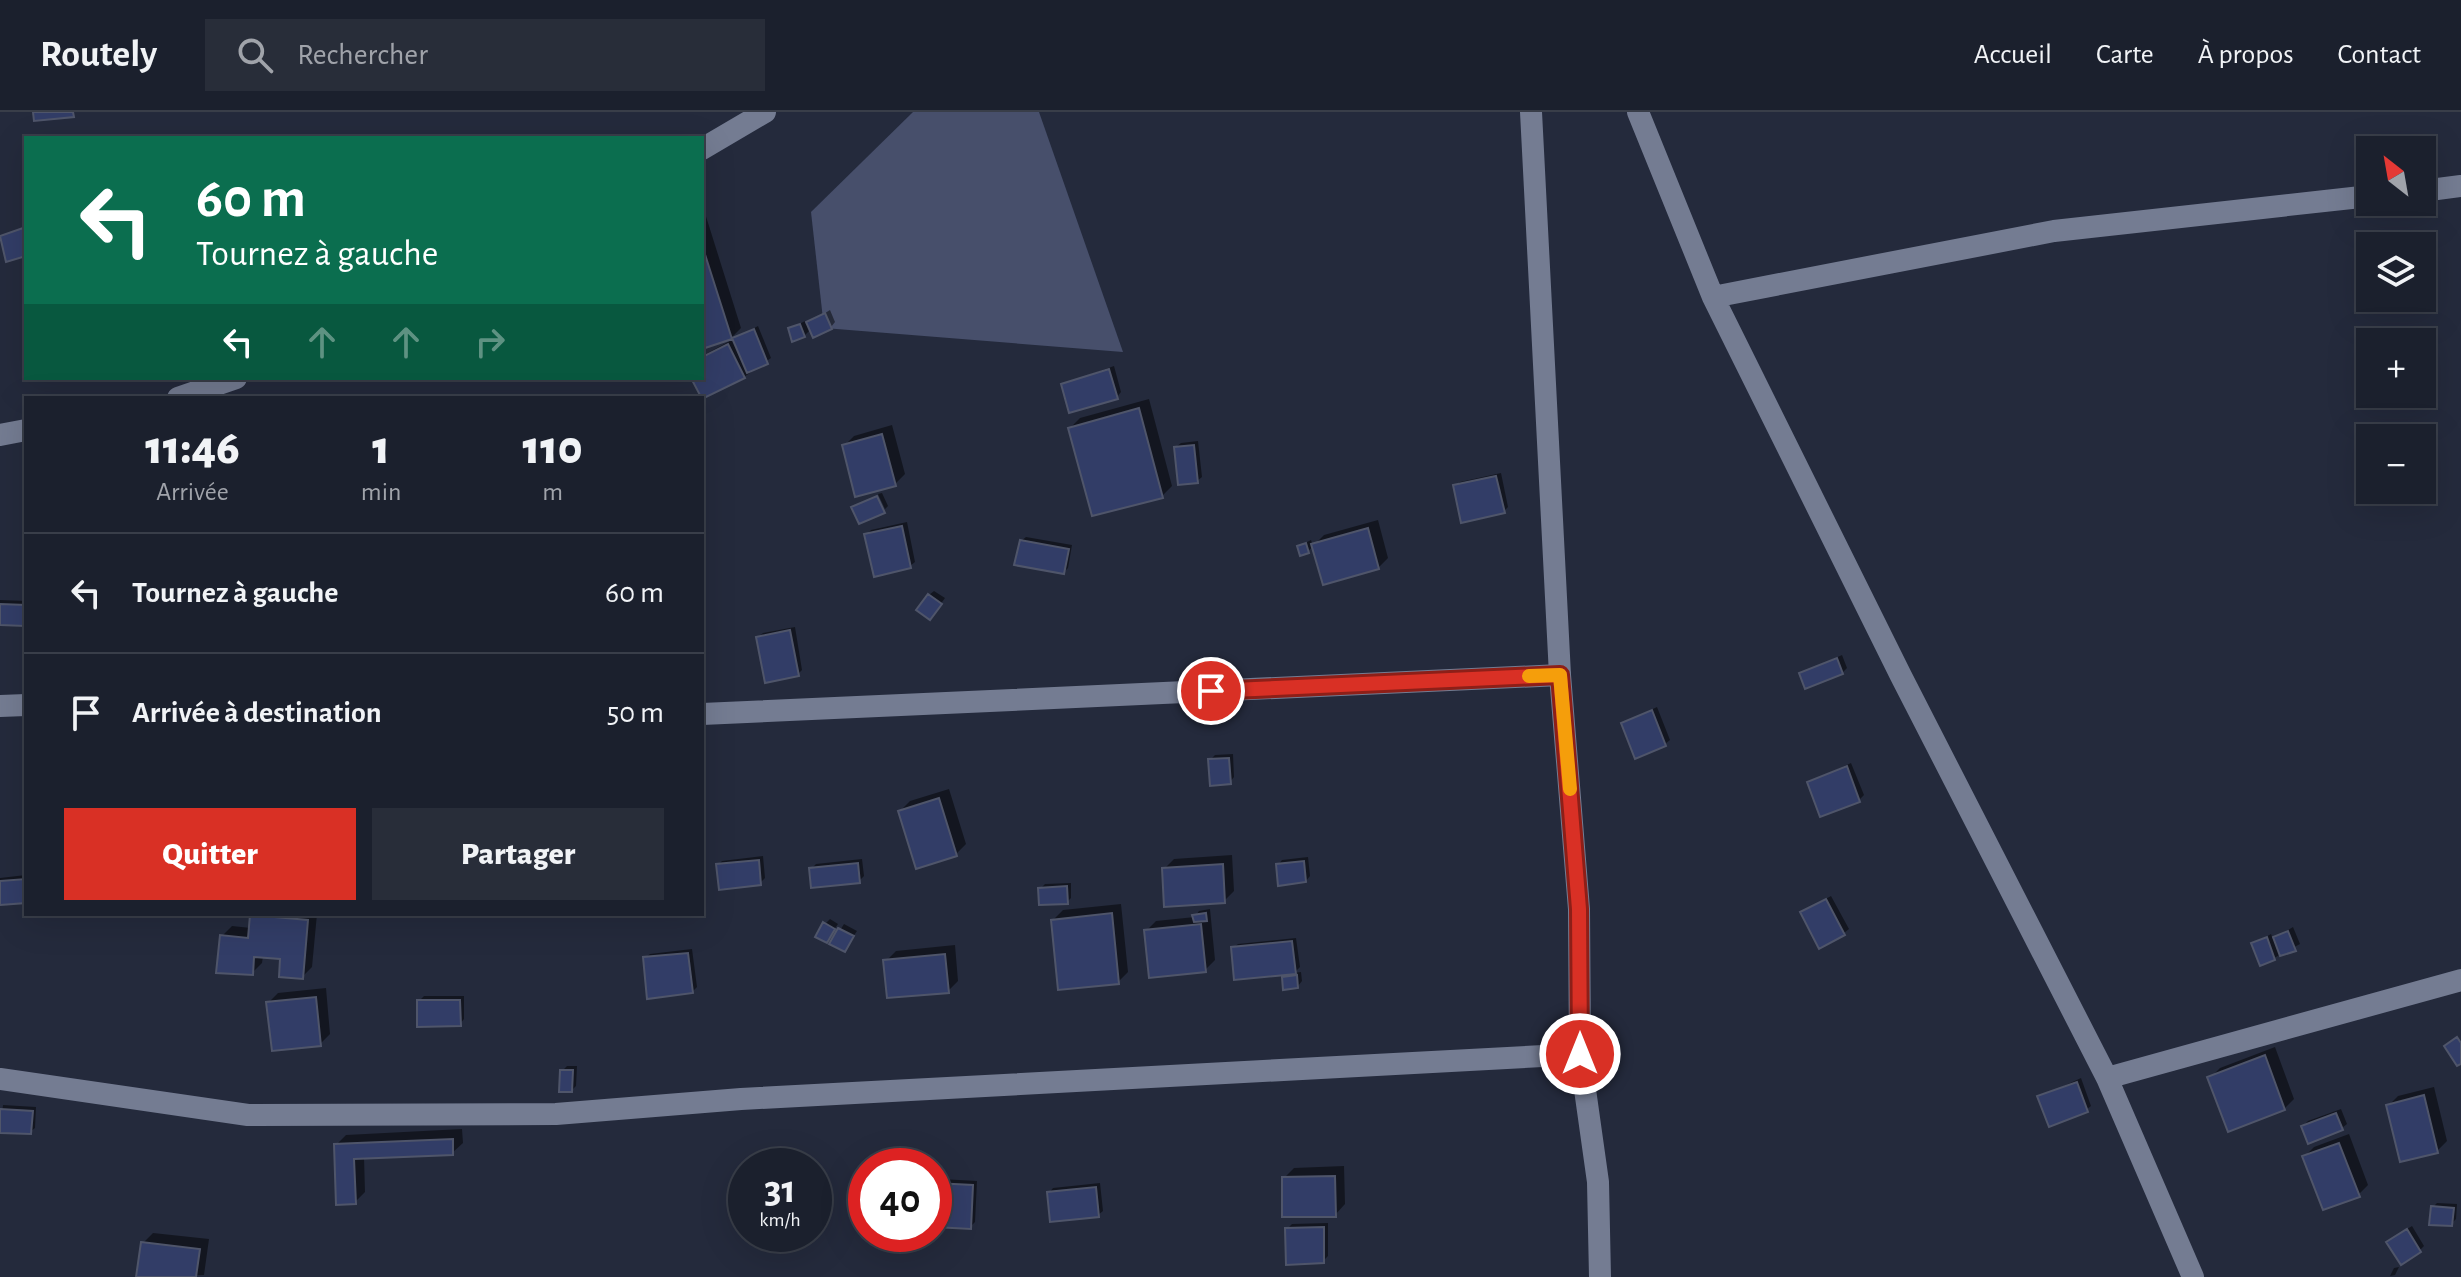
<!DOCTYPE html>
<html lang="fr">
<head>
<meta charset="utf-8">
<style>
  :root { --surface:#1b202d; --page:#282d39; --text:#f1f3f6; --muted:#a0a3aa; --line:#393e49; --accent:#d93025 }
  body { margin:0; font-family:"Alegreya Sans",sans-serif; background:var(--page); color:var(--text); height:100vh; display:flex; flex-direction:column; font-size:30px; white-space:nowrap }
  * { box-sizing:border-box; margin:0 }
  p { font-size:26px; color:var(--muted) }
  .icon { flex:none; width:44px; height:44px; fill:none; stroke:currentColor; stroke-width:2; stroke-linecap:round; stroke-linejoin:round }
  .map { position:relative; flex:1; overflow:hidden }
  .sheet { position:absolute; left:24px; top:284px; width:680px; height:520px; display:flex; flex-direction:column; background:var(--surface); border-radius:0px; box-shadow:0 8px 32px #0002,0 0 0 2px var(--line) }
  .sheet>* { flex:none }
  .top-card { position:absolute; left:24px; top:24px; width:680px; height:244px; border-radius:0px; box-shadow:0 8px 32px #0002,0 0 0 2px var(--line); background:#0b6e4f; color:#fff; overflow:hidden }
  .needle { width:52px; rotate:329deg }
  .tools { position:absolute; left:2356px; top:24px; display:grid; gap:16px }
  .tools a { display:grid; place-items:center; width:80px; height:80px; border-radius:0px; background:var(--surface); box-shadow:0 8px 32px #0002,0 0 0 2px var(--line); font-size:40px }
  .speed { position:absolute; left:728px; top:1036px; display:flex; gap:16px; font-size:40px; font-weight:700; text-align:center }
  .speed>* { display:grid; place-content:center; width:104px; height:104px; border-radius:50%; background:var(--surface); box-shadow:0 8px 32px #0002,0 0 0 2px var(--line); line-height:1 }
  .speed small { font-size:20px; font-weight:400 }
  .speed .limit { border:12px solid #d22; background:#fff; color:#111 }
  .pin { position:absolute; display:grid; place-items:center; width:68px; height:68px; color:#fff; margin:-34px; border:4px solid #fff; border-radius:50%; box-shadow:0 2px 8px #0007 }
  .me { position:absolute; width:88px; margin:-44px; rotate:0deg; stroke-linejoin:round; filter:drop-shadow(0 0 6px #0008) }
  .turn { display:flex; align-items:center; gap:28px; height:168px; padding:0 40px; font-size:36px }
  .turn .icon { width:104px; height:104px; stroke-width:2.5 }
  .turn b { display:block; font-size:56px; line-height:68px }
  .lanes { display:flex; align-items:center; height:76px; padding:0 40px; background:#0003; justify-content:center; gap:40px; direction:ltr }
  .lanes .off { opacity:.35 }
  .eta { display:flex; justify-content:space-evenly; align-items:center; height:136px; text-align:center }
  .eta b { font-size:48px; font-weight:800; line-height:56px }
  .primary-button { display:flex; gap:16px; margin-top:auto; padding:16px 40px }
  .primary-button a { flex:1; height:92px; border-radius:0px; background:var(--accent); color:#fff; font-size:32px; font-weight:800; line-height:92px; text-align:center }
  .primary-button a+a { background:var(--page); color:var(--text) }
  ul { padding:0; list-style:none }
  li { display:flex; align-items:center; gap:24px; height:120px; padding:0 40px; border-top:2px solid var(--line) }
  li div { flex:1 }
  li b { display:block; font-size:30px }
  li em { font-style:normal }
  header { display:flex; align-items:center; gap:48px; box-sizing:border-box; height:112px; padding:0 40px; background:var(--surface); border-bottom:2px solid var(--line) }
  header strong { font-size:38px }
  nav { display:flex; gap:44px; margin-inline-start:auto; font-size:28px }
  .search { width:560px; height:72px; background:var(--page); display:flex; align-items:center; gap:20px; box-sizing:border-box; padding:0 28px; border-radius:0px; color:var(--muted); font-size:30px }
  .map>svg:first-child { display:block }
  .green { fill:#474f6b }
  .shadow { fill:#0007 }
  .building { fill:#323d67; stroke:#4f556a; stroke-width:2 }
  .lines { fill:none; stroke-linecap:round; stroke-linejoin:round }
  .minor { stroke:#747c92; stroke-width:22 }
  .tertiary { stroke:#747c92; stroke-width:22 }
  .route-casing { stroke:#8d1f18; stroke-width:20 }
  .route { stroke:#d93025; stroke-width:14 }
  .slow { stroke:#f59e0b; stroke-width:14 }
</style>
</head>
<body>
<header>
<strong>Routely</strong>
<div class="search"><svg class="icon" aria-label="search" viewBox="0 0 24 24"><circle cx="10" cy="10" r="6"/><path d="M15 15l6 6"/></svg>Rechercher</div>
<nav><a>Accueil</a><a>Carte</a><a>À propos</a><a>Contact</a></nav>
</header>
<div class="map">
<svg width="2461" height="1165" viewBox="0 0 2461 1165">
  <rect width="100%" height="100%" fill="#242a3c"/>
  <path class="green" d="M913,0H1039L1123,240L824,216L811,100Z"/>
  <path class="shadow" d="M704,98L741,216L731,226L702,235Z
    M26,114V141L7,147L0,125Z
    M830,198L835,210L831,215L811,217L804,224L790,217L805,209L806,213Z
    M758,214L771,246L744,265L702,285L693,266H702V244Z
    M1114,254L1121,280L1117,285L1063,272Z
    M1149,287L1172,374L1162,384L1070,316L1080,306Z
    M892,313L905,362L895,372L844,334L854,324Z
    M1198,329L1202,365L1197,369L1176,335L1181,331Z
    M1501,361L1508,395L1504,399L1455,374L1460,370Z
    M882,381L888,394L885,397L878,382Z
    M1378,408L1388,446L1378,456L1314,434L1308,439L1299,434L1311,428L1313,434L1324,423Z
    M907,410L915,450L910,454L866,423L871,418Z
    M1026,425L1072,433L1068,456L1064,460L1021,429Z
    M934,479L945,486L934,501L929,483Z
    M0,488L26,489V510L0,511Z
    M795,515L802,558L798,562L758,525L763,521Z
    M1842,543L1847,556L1842,561L1801,562Z
    M1657,595L1670,628L1665,632L1623,611Z
    M1233,642L1234,665L1230,670L1210,648L1215,643Z
    M1851,651L1864,683L1859,688L1809,670Z
    M949,677L966,732L956,742L900,699L910,689Z
    M1232,743L1234,779L1224,789L1164,757L1174,747Z
    M763,744L765,766L760,771L718,753L722,749Z
    M1308,745L1310,764L1306,769L1278,753L1282,748Z
    M862,747L864,764L859,769L811,757L816,752Z
    M26,763V789L0,791V766Z
    M1071,771V786L1067,790L1040,777L1045,772Z
    M1831,784L1849,817L1844,821L1802,800Z
    M1121,792L1128,860L1118,870L1053,808L1063,798Z
    M1210,797L1215,848L1205,858L1146,819L1156,809L1195,805L1199,799Z
    M254,802H317L312,855L302,865L282,845L263,844L262,851L252,861L222,824L232,814L251,816Z
    M830,807L838,812L826,829L825,812Z
    M844,812L857,819L844,838L832,831Z
    M2293,815L2300,832L2274,846L2253,832L2271,822L2273,827Z
    M1296,826L1300,855L1294,861L1301,860L1302,869L1298,874L1284,866L1290,860L1233,836L1238,832Z
    M955,833L958,869L948,879L886,849L896,839Z
    M692,837L697,875L692,880L645,846L650,842Z
    M326,876L330,922L320,932L268,891L278,881Z
    M424,884H464V907L460,912L419,889Z
    M2275,935L2294,987L2284,997L2210,966L2220,956Z
    M567,954H577L576,974L572,978L562,959Z
    M2081,966L2091,994L2086,998L2040,985Z
    M2434,975L2447,1029L2437,1039L2388,994L2398,984Z
    M3,993L36,995L35,1016L30,1020L0,1019Z
    M2341,997L2347,1012L2342,1016L2309,1029L2303,1014L2308,1009Z
    M462,1017L463,1031L452,1041L364,1045L365,1080L355,1090L336,1033L346,1023Z
    M2349,1022L2368,1073L2358,1083L2304,1045L2314,1035Z
    M1344,1054L1345,1092L1335,1103L1284,1066L1294,1056Z
    M941,1067L977,1069L975,1110L970,1115L934,1113L936,1072Z
    M1100,1071L1103,1099L1098,1103L1049,1081L1053,1076Z
    M2437,1091L2457,1092L2456,1107L2451,1112L2433,1095Z
    M1328,1111V1144L1323,1149L1287,1117L1292,1112Z
    M2412,1114L2424,1134L2420,1138L2393,1126Z
    M153,1121L209,1127L204,1163L138,1165L143,1131Z
    M2399,1155L2395,1163L2390,1164L2394,1156Z"/>
  <path class="building" d="M33,0H73L74,5L34,9Z
    M26,115V144L6,150L0,124Z
    M702,133L732,227L702,237Z
    M825,201L832,217L813,226L806,210Z
    M800,212L805,225L792,230L788,216Z
    M754,217L768,252L747,261L732,226Z
    M728,232L745,266L702,287L691,266H702V245Z
    M1109,257L1118,287L1069,301L1061,272Z
    M1139,296L1163,386L1092,404L1068,316Z
    M882,322L896,374L855,385L842,333Z
    M1194,333L1198,371L1178,373L1174,335Z
    M1496,364L1505,401L1461,411L1453,373Z
    M877,384L885,401L859,412L851,395Z
    M902,414L911,456L874,465L864,422Z
    M1368,416L1379,457L1323,473L1311,432Z
    M1020,428L1069,437L1064,462L1014,453Z
    M1306,431L1309,441L1300,444L1297,434Z
    M928,482L942,492L930,508L916,498Z
    M0,492L26,493L25,514L0,513Z
    M790,518L799,564L765,571L756,525Z
    M1837,546L1843,562L1805,577L1799,561Z
    M1652,598L1666,634L1635,647L1621,611Z
    M1229,646L1231,672L1210,674L1208,647Z
    M1847,654L1860,690L1820,705L1807,670Z
    M939,686L957,744L916,757L898,699Z
    M759,748L761,773L719,778L716,752Z
    M1304,749L1306,770L1278,774L1276,752Z
    M858,751L860,771L811,776L809,756Z
    M1223,752L1225,791L1164,795L1162,756Z
    M26,767V791L0,793V769Z
    M1067,774L1068,792L1039,793L1038,776Z
    M1826,787L1845,823L1819,837L1800,800Z
    M1112,801L1119,872L1058,878L1051,808Z
    M1206,801L1207,809L1194,810L1192,803Z
    M250,803L308,808L303,867L279,865L280,847L254,845L253,863L216,861L220,823L248,826Z
    M823,810L835,817L827,831L815,825Z
    M1201,812L1206,860L1149,866L1144,818Z
    M838,816L854,824L845,840L829,832Z
    M2288,819L2296,839L2280,844L2273,825Z
    M2267,825L2275,848L2260,854L2251,831Z
    M1292,829L1296,862L1234,868L1231,835Z
    M688,841L693,881L647,887L643,845Z
    M945,842L949,881L887,886L883,848Z
    M1297,863L1298,876L1283,878L1282,865Z
    M316,885L321,934L272,939L266,890Z
    M417,888H460L461,914L417,915Z
    M2457,925L2461,931V952L2457,954L2444,934Z
    M2265,943L2285,998L2228,1020L2207,965Z
    M560,958H573L572,980H559Z
    M2077,970L2088,1000L2049,1015L2037,984Z
    M2424,983L2438,1041L2400,1050L2386,993Z
    M0,997L33,999L31,1022L0,1021Z
    M2336,1001L2343,1018L2308,1032L2301,1014Z
    M453,1027V1043L354,1047L356,1092L336,1093L334,1032Z
    M2339,1031L2360,1085L2323,1098L2302,1044Z
    M1335,1064L1336,1105H1282V1065Z
    M934,1071L973,1073L971,1117L934,1115Z
    M1096,1075L1099,1105L1050,1110L1047,1080Z
    M2431,1094L2454,1096L2452,1114L2429,1113Z
    M1324,1115V1151L1286,1153L1285,1116Z
    M2407,1117L2421,1140L2401,1153L2386,1130Z
    M141,1130L200,1137L196,1165H136Z"/>
  <g class="lines">
    <path class="minor" d="M1638,0L1713,185L1901,564L2107,966L2193,1165
      M702,37L765,0
      M2422,79L2461,74
      M1713,185L2054,119L2370,84
      M178,286L236,266
      M0,323L26,318
      M0,594L26,593
      M702,602L1560,563
      M2107,966L2461,868
      M0,967L248,1003L556,1002L741,987L1580,942"/>
    <path class="tertiary" d="M1531,0L1560,563L1579,797L1580,942L1598,1070L1600,1165"/>
  </g>
  <g class="lines">
    <g class="route-casing">
      <path id="route" d="M1211,579L1560,563L1579,797L1580,942"/>
    </g>
    <use href="#route" class="route"/>
    <path class="slow" d="M1529,564L1560,563L1570,677"/>
  </g>
</svg>
<div class="tools">
<a><svg class="needle" viewBox="-14 -14 28 28"><path d="M0-13l5 13h-10z" fill="#e53935"/><path d="M0 13l5-13h-10z" fill="#a0a3aa"/></svg></a>
<a><svg class="icon" aria-label="layers" viewBox="0 0 24 24"><path d="M12 4l9 5-9 5-9-5zM3 14l9 5 9-5"/></svg></a>
<a>+</a>
<a>−</a>
</div>
<div class="speed"><div>31<small>km/h</small></div><div class="limit">40</div></div>
<div class="pin" style="left:1211px;top:579px;background:#d93025"><svg class="icon" aria-label="arrive" viewBox="0 0 24 24"><path d="M6 21V4h12l-3 4 3 4H6"/></svg></div>
<svg class="me" style="left:1580px;top:942px" viewBox="-20 -20 40 40"><circle r="17" fill="#d93025" stroke="#fff" stroke-width="3"/><path d="M0-11L8 9 0 5-8 9z" fill="#fff"/></svg>
<div class="top-card">
<div class="turn"><svg class="icon" aria-label="left" viewBox="0 0 24 24"><path d="M17 20v-9H6M10 6l-5 5 5 5"/></svg><div><b>60 m</b>Tournez à gauche</div></div>
<div class="lanes"><svg class="icon" aria-label="left" viewBox="0 0 24 24"><path d="M17 20v-9H6M10 6l-5 5 5 5"/></svg><svg class="icon off" aria-label="ahead" viewBox="0 0 24 24"><path d="M12 20V5M6 11l6-6 6 6"/></svg><svg class="icon off" aria-label="ahead" viewBox="0 0 24 24"><path d="M12 20V5M6 11l6-6 6 6"/></svg><svg class="icon off" aria-label="right" viewBox="0 0 24 24"><path d="M7 20v-9h11M14 6l5 5-5 5"/></svg></div>
</div>
<section class="sheet">
<div class="eta">
<div><b>11:46</b><p>Arrivée</p></div>
<div><b>1</b><p>min</p></div>
<div><b>110</b><p>m</p></div>
</div>
<ul>
<li><svg class="icon" aria-label="left" viewBox="0 0 24 24"><path d="M17 20v-9H6M10 6l-5 5 5 5"/></svg><div><b>Tournez à gauche</b></div><em>60 m</em></li>
<li><svg class="icon" aria-label="arrive" viewBox="0 0 24 24"><path d="M6 21V4h12l-3 4 3 4H6"/></svg><div><b>Arrivée à destination</b></div><em>50 m</em></li>
</ul>
<div class="primary-button"><a>Quitter</a><a>Partager</a></div>
</section>
</div>
</body>
</html>
